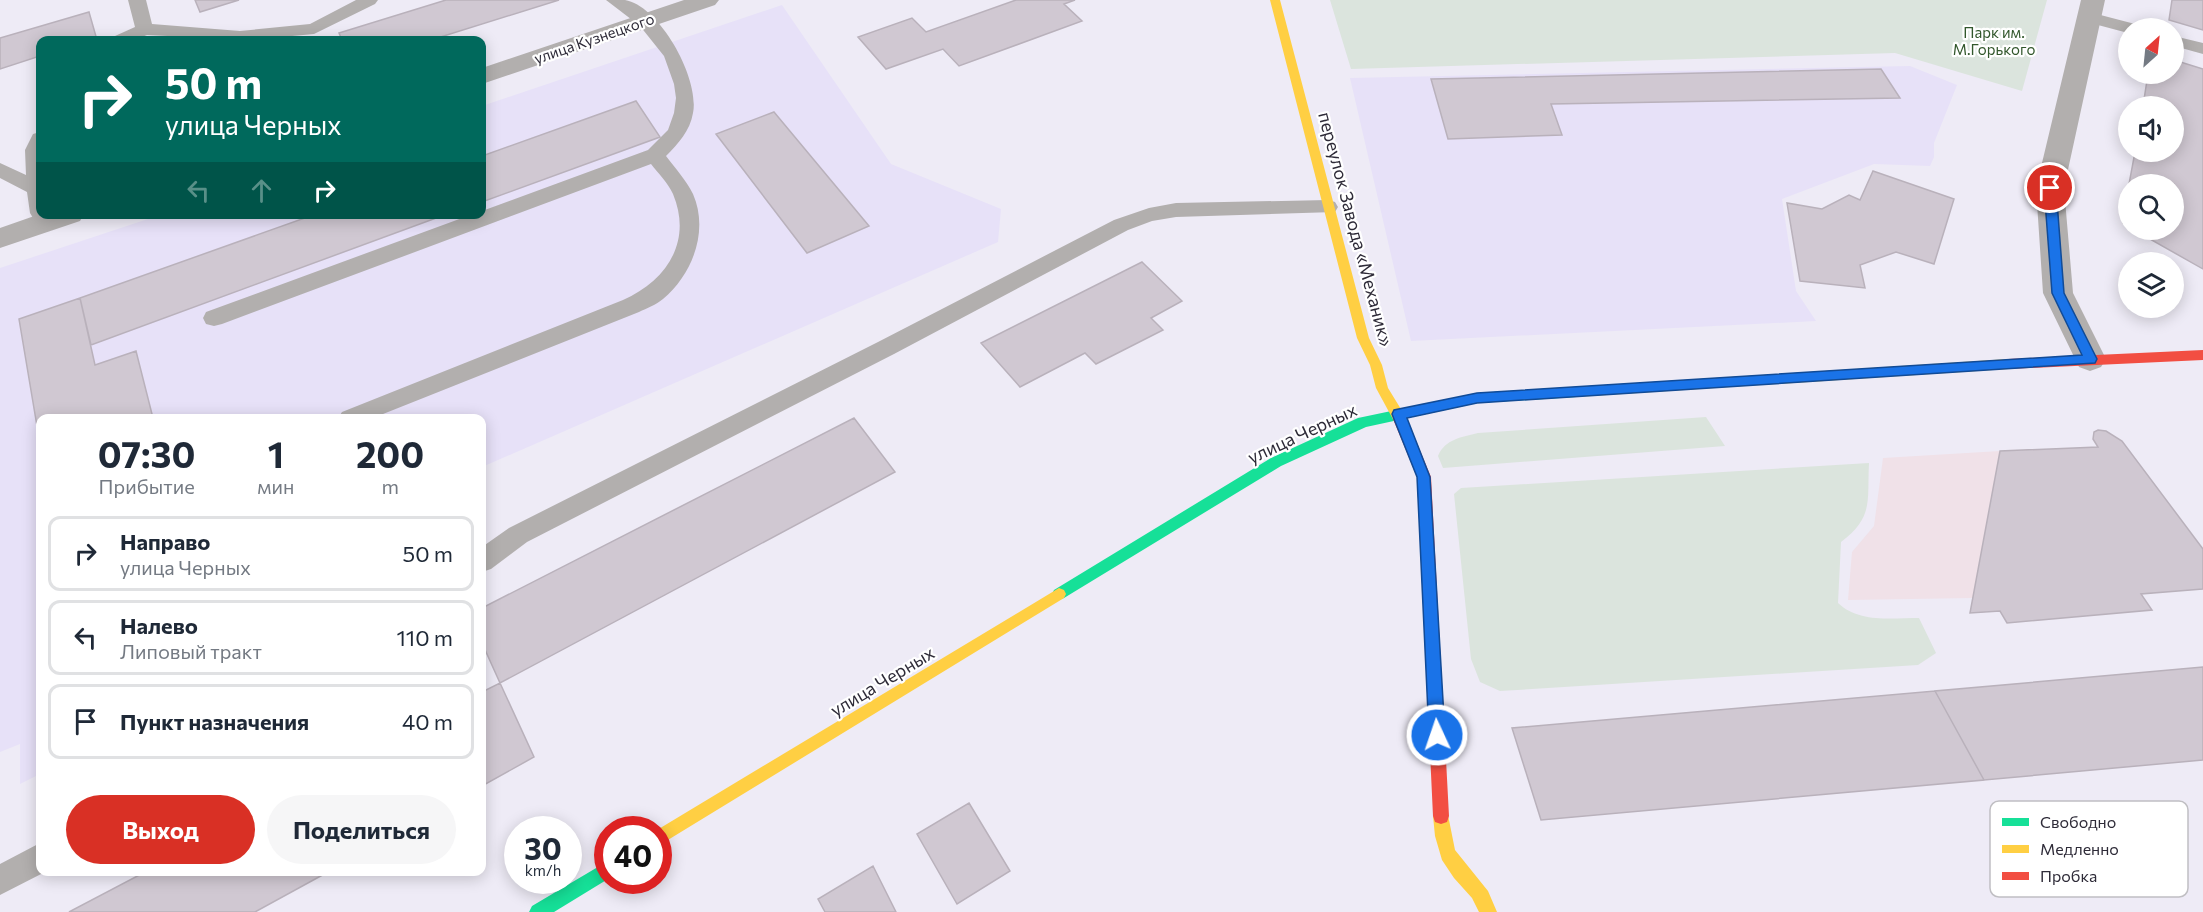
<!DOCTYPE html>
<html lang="ru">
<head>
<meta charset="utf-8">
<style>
  :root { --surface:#fff; --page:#f6f6f7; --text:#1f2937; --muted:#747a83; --line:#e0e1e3; --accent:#d93025 }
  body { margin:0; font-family:Commissioner,sans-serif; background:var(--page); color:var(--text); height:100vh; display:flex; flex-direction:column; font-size:22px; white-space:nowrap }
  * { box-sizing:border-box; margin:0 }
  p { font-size:20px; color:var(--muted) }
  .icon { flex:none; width:33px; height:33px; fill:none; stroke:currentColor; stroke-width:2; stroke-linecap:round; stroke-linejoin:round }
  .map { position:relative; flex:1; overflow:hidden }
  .side { position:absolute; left:36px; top:414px; width:450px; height:462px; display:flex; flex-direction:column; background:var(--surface); border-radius:12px; box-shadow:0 3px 15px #0003 }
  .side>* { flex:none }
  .top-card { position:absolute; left:36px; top:36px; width:450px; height:183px; border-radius:12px; box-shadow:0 3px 15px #0003; background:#00695c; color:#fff; overflow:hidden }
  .needle { width:39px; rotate:27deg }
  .buttons { position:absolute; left:2118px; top:18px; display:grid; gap:12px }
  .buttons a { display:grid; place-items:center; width:66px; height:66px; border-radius:50%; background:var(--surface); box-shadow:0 3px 15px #0003; font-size:30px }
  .speed { position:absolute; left:504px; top:816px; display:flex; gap:12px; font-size:30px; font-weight:700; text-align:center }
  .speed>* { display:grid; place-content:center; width:78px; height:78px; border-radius:50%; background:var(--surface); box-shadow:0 3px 15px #0003; line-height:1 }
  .speed small { font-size:15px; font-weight:400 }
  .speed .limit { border:9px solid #d22; background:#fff; color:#111 }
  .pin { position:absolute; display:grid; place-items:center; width:51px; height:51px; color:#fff; margin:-26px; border:3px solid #fff; border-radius:50%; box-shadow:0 2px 6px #0007 }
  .me { position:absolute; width:66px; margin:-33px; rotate:357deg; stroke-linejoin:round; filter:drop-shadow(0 0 4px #0008) }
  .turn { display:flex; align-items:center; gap:21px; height:126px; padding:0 30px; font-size:27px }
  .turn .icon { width:78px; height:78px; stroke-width:2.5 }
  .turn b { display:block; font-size:42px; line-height:51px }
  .lanes { display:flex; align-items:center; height:57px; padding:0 30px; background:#0003; justify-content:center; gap:30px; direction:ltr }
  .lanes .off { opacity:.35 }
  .eta { display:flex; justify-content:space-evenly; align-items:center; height:102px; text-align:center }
  .eta b { font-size:36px; font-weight:700; line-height:42px }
  .button { display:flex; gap:12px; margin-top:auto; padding:12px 30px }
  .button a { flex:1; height:69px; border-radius:36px; background:var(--accent); color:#fff; font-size:24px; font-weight:700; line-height:69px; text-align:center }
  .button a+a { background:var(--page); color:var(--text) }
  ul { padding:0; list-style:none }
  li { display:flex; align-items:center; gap:18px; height:75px; margin:0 12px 9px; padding:0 18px; border:3px solid var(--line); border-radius:12px }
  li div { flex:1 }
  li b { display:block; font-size:22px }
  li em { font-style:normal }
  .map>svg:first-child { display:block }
  .commercial { fill:#f0e1e8 }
  .built { fill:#e7e1f8 }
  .green { fill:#dbe4dd }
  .building { fill:#d0c8d2; stroke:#b9b1bb; stroke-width:1.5 }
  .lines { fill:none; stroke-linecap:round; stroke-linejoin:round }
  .lane { fill:#b2afae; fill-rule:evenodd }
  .street { fill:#b2afae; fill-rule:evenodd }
  .fast { fill:#16e098; fill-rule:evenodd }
  .slow { fill:#ffcf43; fill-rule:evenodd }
  .jam { fill:#f24e42; fill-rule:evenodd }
  .route { fill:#1a73e8; stroke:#114b97; stroke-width:1.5 }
  .labels { text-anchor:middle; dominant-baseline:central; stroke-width:4.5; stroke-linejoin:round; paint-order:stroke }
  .far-park-label { font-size:15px; fill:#32572c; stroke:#fff }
  .far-street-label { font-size:15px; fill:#2e2b38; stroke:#fff }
  .street-label { font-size:18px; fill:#2e2b38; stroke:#fff }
  .key { fill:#fff; stroke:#c0bfc3; stroke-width:1.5 }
  .key-label { font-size:16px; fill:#2e2b38 }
</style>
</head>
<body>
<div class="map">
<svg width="2203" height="912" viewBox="0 0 2203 912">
  <rect width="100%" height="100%" fill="#eeebf6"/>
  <path class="commercial" d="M2000,451L1973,598L1848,600L1852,552L1874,526L1883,458Z"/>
  <path class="built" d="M782,5L891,164L1001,209L998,242L482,467V418H40V774L20,784V744L0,752V268L160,215L482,214V106Z
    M1910,66L1957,85L1934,143V157L1930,166L1874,164L1782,199L1796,291L1816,321L1411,341L1350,78Z"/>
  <path class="green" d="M1330,0H2047L2022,91L1895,53L1351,69Z
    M1706,417L1725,446L1443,468L1438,456C1445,439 1462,437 1478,433Z
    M1869,463C1867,501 1874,517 1841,542L1838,603C1859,623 1891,618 1919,618L1936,653L1918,665L1500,691L1480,682L1471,659L1454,494L1461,488Z"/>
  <path class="building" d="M195,0H239L200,12Z
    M446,0H559L431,40H342L339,33Z
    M1016,0H1075L1064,4L1082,21L959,66L943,49L886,69L858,37L912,18L926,32Z
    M2172,0H2203V30L2169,20Z
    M89,12L97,40H40V56L0,69V38Z
    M2174,60L2203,69V269L2134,230H2174V184H2129L2135,152H2174V106H2143L2148,74H2174Z
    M1881,69L1900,98L1551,104L1562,135L1448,139L1431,79Z
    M636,101L660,137L482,202V156Z
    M774,112L869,226L807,253L716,134Z
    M1873,171L1954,199L1934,264L1896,252L1860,265L1865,288L1800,281L1787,203L1822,209L1849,195L1860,200Z
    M2128,190V226L2123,223Z
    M316,214H447L91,345L80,298Z
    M1142,262L1182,301L1151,318L1163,330L1096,364L1085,353L1020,387L981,343Z
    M80,298L95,365L136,351L153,418H40V444L19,319Z
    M854,418L895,472L500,683L482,643V608Z
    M2098,430L2106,431L2122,441L2203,549V589L2141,594L2152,610L2007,623L2000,611L1970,613L2000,451L2098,447L2093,439L2094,432Z
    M2203,667V760L1984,780L1935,691Z
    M500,683L534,757L482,786V692Z
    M1935,691L1984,780L1541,820L1512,728Z
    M969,803L1010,871L957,904L917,834Z
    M873,866L896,912H825L818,899Z
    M145,872H328L255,912H69Z"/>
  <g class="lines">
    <path class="lane" d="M128,0H146L152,24L240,31L310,24L356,0H378L375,4L314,34L249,40L147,35L134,40H112L115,36L135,27Z
      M606,0C612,0 619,0 625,0C660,6 700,79 693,113C690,131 678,144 666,156C675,168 686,180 693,194C709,230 693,274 663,299C656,305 647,308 639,312L373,418H338L342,412L623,300C666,281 693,242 673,194C668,183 658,173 651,164L222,324L214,326L206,324L203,318L206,312L473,214H482V211L648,150L668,130L674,113L676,98L674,84L664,56L640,26Z
      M2089,12L2135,24L2138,28H2128V33L2083,21L2080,17L2083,13Z
      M2174,36L2203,43V54L2174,46Z
      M40,132V214H49L47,218L40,220L33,218L30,213L27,192L0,178V163L26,175L25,150L33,134Z
      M1328,200L1335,202L1338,207L1335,212L1176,217L1152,221L1128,230L894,354L527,542L491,569L482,572V547L509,528L878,342L1114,220L1149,208L1176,203Z
      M40,843V872H45L0,895V864Z"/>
    <path class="street" d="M684,0H719L715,5L482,84V68Z
      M2081,0H2105L2064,188L2073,293L2106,359L2101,367L2090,371L2079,367L2043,293L2036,188Z
      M40,214H84L80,221L0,248V228Z"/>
    <path class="fast" d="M1576,387L1582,392L1576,397L1477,403L1366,427L1281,466L1064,598L1059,600L1054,598L1052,594L1054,590L1271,458L1358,418L1477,393Z
      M608,861V879L554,912H529L532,906Z"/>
    <path class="slow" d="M1270,0H1280L1369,338L1382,365L1388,388L1407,419L1400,424L1395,423L1376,388L1370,365L1357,338Z
      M2008,359L2014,364L2008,369L1576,397L1570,392L1576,387Z
      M1059,588L1064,590L1066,594L1064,598L658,846V830H657Z
      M1441,808L1447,810L1455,850L1488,891L1497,912H1479L1472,898L1454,878L1442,860L1435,836L1433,816L1435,810Z"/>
    <path class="jam" d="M2203,350V360L2008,369L2002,364L2008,359Z
      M1400,414L1407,419L1431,477L1449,816L1447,822L1441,824L1435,822L1433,816L1417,477L1393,419Z"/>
  </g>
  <path class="route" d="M2050,184L2056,188L2064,293L2097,359L2095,363L1477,403L1407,418L1430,477L1445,735L1443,741L1437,743L1432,741L1429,735L1417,477L1392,414L1394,410L1477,393L2082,355L2052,293L2044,188Z"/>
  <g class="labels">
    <g class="far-park-label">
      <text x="1994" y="32">Парк им.<tspan x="1994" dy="17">М.Горького</tspan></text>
    </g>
    <g class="far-street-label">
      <text transform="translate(594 38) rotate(-19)">улица Кузнецкого</text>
    </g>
    <g class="street-label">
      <text transform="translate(1356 229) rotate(75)">переулок Завода «Механик»</text>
      <text transform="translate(1302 433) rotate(-25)">улица Черных</text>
      <text transform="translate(882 681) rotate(-31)">улица Черных</text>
    </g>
  </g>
  <rect x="1990" y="801" width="198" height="96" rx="9" class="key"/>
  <rect x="2002" y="818" width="27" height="8" fill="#16e098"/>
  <rect x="2002" y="845" width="27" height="8" fill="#ffcf43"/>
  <rect x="2002" y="872" width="27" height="8" fill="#f24e42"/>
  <g class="key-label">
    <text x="2040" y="828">Свободно</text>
    <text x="2040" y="855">Медленно</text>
    <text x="2040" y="882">Пробка</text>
  </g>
</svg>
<div class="buttons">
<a><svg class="needle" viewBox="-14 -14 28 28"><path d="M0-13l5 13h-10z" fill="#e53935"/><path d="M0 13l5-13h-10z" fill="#747a83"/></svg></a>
<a><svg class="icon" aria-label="sound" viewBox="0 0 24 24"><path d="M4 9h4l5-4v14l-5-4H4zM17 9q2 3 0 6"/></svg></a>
<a><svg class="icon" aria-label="search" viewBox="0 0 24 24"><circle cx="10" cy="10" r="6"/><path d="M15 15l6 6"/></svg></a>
<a><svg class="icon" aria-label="layers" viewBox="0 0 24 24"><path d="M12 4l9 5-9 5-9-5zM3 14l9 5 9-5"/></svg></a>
</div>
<div class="speed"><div>30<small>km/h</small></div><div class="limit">40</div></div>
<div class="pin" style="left:2050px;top:188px;background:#d93025"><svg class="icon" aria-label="arrive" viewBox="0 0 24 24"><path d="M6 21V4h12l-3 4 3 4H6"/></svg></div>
<svg class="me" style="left:1437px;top:735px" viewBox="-20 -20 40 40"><circle r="17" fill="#1a73e8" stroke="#fff" stroke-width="3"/><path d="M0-11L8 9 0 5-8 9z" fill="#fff"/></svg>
<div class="top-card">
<div class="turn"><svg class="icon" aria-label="right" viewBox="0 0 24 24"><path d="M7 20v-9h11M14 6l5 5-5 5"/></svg><div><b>50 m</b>улица Черных</div></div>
<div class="lanes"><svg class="icon off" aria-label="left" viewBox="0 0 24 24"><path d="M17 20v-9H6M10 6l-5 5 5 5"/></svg><svg class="icon off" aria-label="ahead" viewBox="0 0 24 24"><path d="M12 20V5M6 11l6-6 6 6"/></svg><svg class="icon" aria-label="right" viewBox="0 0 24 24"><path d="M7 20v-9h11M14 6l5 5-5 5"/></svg></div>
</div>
<section class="side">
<div class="eta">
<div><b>07:30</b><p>Прибытие</p></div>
<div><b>1</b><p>мин</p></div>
<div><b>200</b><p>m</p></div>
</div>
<ul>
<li><svg class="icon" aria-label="right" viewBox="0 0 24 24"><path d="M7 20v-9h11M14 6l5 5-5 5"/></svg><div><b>Направо</b><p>улица Черных</p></div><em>50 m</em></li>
<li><svg class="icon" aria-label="left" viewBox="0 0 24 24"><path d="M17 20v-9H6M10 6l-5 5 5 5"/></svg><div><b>Налево</b><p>Липовый тракт</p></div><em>110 m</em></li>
<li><svg class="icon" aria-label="arrive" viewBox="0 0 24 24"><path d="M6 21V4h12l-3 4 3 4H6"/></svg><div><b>Пункт назначения</b></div><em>40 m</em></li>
</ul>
<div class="button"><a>Выход</a><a>Поделиться</a></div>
</section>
</div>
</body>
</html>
